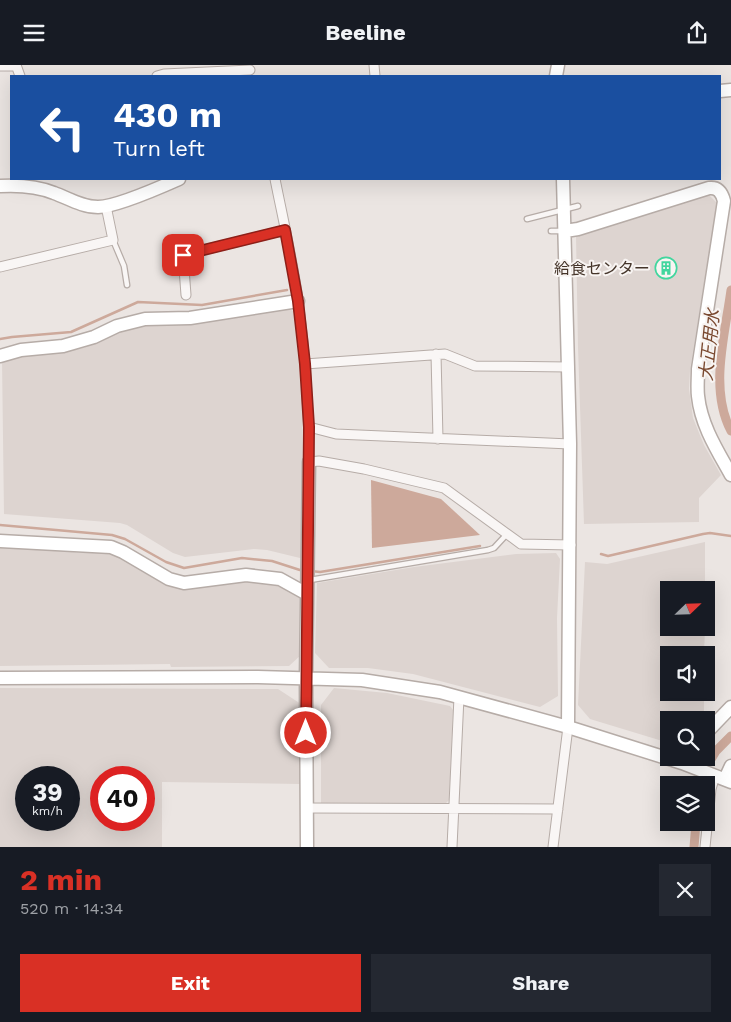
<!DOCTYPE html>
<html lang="en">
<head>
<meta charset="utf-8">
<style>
  :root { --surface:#171b24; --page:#242831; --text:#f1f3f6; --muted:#9ea1a6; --accent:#d93025 }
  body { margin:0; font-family:"Work Sans","Noto Sans JP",sans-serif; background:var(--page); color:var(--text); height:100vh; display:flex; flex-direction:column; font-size:19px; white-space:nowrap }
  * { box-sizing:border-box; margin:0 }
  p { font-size:16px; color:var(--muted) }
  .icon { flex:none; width:28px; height:28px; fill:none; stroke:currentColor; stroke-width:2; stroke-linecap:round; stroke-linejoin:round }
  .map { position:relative; height:782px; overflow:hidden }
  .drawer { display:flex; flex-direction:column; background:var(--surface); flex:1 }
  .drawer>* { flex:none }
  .banner { position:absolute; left:10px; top:10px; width:711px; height:105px; border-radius:0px; box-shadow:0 5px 20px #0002; background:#1a4fa0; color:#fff; overflow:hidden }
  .needle { width:32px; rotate:67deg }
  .fabs { position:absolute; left:660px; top:516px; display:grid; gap:10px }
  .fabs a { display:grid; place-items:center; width:55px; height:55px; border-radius:0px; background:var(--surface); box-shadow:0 5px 20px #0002; font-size:25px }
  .speed { position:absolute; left:15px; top:701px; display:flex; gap:10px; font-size:25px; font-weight:700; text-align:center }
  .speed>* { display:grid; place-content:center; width:65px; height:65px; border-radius:50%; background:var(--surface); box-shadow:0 5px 20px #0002; line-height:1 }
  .speed small { font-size:12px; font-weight:400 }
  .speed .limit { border:8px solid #d22; background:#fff; color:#111 }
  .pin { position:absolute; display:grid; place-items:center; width:42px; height:42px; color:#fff; margin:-21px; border-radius:10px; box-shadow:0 2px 8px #0006 }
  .me { position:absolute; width:55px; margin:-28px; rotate:0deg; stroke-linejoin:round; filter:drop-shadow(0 0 4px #0008) }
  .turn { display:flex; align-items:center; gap:18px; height:105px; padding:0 20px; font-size:22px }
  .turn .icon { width:65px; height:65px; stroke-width:2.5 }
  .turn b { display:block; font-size:35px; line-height:42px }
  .round { display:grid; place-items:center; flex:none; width:52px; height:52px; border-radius:0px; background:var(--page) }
  .head { display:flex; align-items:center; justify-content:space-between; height:85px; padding:0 20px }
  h1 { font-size:30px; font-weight:700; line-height:38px; color:var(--accent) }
  .action { display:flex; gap:10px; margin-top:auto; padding:10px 20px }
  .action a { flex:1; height:58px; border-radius:0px; background:var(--accent); color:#fff; font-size:20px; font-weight:700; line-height:58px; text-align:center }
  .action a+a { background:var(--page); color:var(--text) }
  header { display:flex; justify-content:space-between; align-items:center; height:65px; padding:0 20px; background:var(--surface); font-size:22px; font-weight:700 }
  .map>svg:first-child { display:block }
  .built { fill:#ddd4d0; fill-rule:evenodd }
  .water { fill:#cda99b }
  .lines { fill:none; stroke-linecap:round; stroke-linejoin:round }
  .stream { stroke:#cda99b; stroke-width:2.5 }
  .canal { stroke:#cda99b; stroke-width:9 }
  .lane-casing { stroke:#b6aca7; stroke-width:7 }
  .street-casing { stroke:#b6aca7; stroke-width:11 }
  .secondary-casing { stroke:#b6aca7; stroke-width:15 }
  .lane { stroke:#f9f6f5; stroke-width:4.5 }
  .street { stroke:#f9f6f5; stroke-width:9 }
  .secondary { stroke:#fff; stroke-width:12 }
  .route-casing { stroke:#8d1f18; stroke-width:12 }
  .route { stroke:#d93025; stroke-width:9 }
  .labels { text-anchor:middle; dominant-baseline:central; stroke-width:4; stroke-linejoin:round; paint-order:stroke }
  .poi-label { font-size:16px; fill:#443429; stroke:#f8f4f2; text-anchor:end }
  .water-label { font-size:18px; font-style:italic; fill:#7a4930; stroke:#f8f4f2 }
</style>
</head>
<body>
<header><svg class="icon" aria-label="menu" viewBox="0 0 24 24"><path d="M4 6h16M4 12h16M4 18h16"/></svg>Beeline<svg class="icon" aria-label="share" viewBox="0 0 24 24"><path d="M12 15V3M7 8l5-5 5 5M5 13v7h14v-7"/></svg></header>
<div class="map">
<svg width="731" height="782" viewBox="0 0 731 782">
  <rect width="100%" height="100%" fill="#ebe5e2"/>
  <path class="built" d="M708,129L717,138L690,305L689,324L693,353L704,380L721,410L699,433V457L584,459L578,282L576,172L579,168Z
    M288,243L293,246L302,326L303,491L300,493L267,485L254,484L185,492L173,488L127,460L120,458L4,449L2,294L59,288L83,283L104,275L116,268L156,258H189L208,257Z
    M705,477V525H669V562L705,563L704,590H669V628H704V655H669V678L590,654L578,640L585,497L607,499Z
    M0,480L82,488L105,487L122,493L176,522L189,523L242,516L278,519L298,531L303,537L302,589L289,601L171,602L170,599L0,601Z
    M556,488L560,494L557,553L558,631L540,642L413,609L368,603H329L315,588L317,518L414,502L516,489Z
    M0,623L278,624L301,639L300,719L162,717V782H0ZM26,712H69V755H26ZM101,712H144V755H101Z
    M334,623L387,628L450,641L453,645L449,735L445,739H321V640Z"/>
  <path class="water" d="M371,415L441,434L480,470L372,483Z"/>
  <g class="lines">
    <path class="stream" d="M0,274L12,272L71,267L138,237L202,240L287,225
      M0,460L112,470L125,474L166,497L184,503L242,493L272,496L303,506
      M601,489L608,491L703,469L710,468L731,471
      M311,506L320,507L480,481"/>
    <path class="canal" d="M731,225C725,270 709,324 731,366
      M710,696L716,686L731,671
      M700,720V719
      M694,782L696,758"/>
    <g class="lane-casing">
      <path id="lane" d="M527,154L578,141
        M551,166H562
        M113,175L124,201L127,220
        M310,515L488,485L494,483L507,469"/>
    </g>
    <g class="street-casing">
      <path id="street" d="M16,0L20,11
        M374,0L375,11
        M0,1H16
        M157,11L164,9L250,5
        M275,114C283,154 292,193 298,234C305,287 309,342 309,397L319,396L364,404L444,423L521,479L571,480
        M0,202L113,175L106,141
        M186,230L183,190L285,165
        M436,289L438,374
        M305,299L445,289L475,301L569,302
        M309,362L336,369L570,379
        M307,743L558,744
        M452,782L459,632
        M553,782L568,662
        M705,782L711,724L715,711"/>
    </g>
    <g class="secondary-casing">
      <path id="secondary" d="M556,11L558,0
        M720,26L731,25
        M563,114L570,379L568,662
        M0,121C18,120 37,121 54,128C68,133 82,142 98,142C116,142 161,122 179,114
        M565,166L578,164L709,123C718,122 722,128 724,136L698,304C698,313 697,323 698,331C701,360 717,385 731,410
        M0,291L21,285L63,281L94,272L117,261L145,254L190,253L298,236
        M0,476L111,482L123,487L169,514L184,518L246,510L280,514L307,529
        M0,613L258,612L362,615L440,627L568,662L682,698L731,717
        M706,668L731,642
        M725,714L731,701
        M307,782L306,613L309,397"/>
    </g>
    <use href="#lane" class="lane"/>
    <use href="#street" class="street"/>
    <use href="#secondary" class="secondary"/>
  </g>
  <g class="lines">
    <g class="route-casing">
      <path id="route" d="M183,190L285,165L298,236L305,299L309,362L306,668"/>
    </g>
    <use href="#route" class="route"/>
  </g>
  <defs>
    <g id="building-ring" transform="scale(1.125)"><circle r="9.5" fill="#f8f4f2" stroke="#41d69e" stroke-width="1.5"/><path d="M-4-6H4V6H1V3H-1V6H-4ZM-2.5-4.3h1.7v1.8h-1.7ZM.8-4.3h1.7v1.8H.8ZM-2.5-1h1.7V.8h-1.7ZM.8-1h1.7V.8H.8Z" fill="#41d69e"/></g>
  </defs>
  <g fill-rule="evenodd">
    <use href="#building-ring" x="666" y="203"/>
  </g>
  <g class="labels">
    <g class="poi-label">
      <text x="650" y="203">給食センター</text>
    </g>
    <g class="water-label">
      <text transform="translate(709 280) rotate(-84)">大正用水</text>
    </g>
  </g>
</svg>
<div class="fabs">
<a><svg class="needle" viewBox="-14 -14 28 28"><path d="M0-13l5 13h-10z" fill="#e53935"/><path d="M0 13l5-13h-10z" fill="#9ea1a6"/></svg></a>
<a><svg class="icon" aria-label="sound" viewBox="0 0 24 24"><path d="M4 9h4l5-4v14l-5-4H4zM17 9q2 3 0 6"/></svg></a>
<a><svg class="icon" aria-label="search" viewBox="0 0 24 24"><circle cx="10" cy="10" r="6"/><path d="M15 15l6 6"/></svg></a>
<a><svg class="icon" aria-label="layers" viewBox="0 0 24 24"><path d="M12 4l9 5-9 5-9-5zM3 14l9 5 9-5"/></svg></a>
</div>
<div class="speed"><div>39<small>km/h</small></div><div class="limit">40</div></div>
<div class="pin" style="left:183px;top:190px;background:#d93025"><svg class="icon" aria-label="arrive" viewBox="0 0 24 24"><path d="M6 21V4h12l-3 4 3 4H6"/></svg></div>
<svg class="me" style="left:306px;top:668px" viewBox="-20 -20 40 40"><circle r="17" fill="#d93025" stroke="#fff" stroke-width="3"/><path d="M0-11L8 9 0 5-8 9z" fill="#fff"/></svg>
<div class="banner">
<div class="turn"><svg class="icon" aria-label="left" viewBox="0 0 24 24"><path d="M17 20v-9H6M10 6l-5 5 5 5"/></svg><div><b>430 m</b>Turn left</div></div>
</div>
</div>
<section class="drawer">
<div class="head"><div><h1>2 min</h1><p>520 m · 14:34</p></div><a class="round"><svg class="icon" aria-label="close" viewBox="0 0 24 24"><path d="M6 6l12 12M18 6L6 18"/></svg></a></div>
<div class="action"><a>Exit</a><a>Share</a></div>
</section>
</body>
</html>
